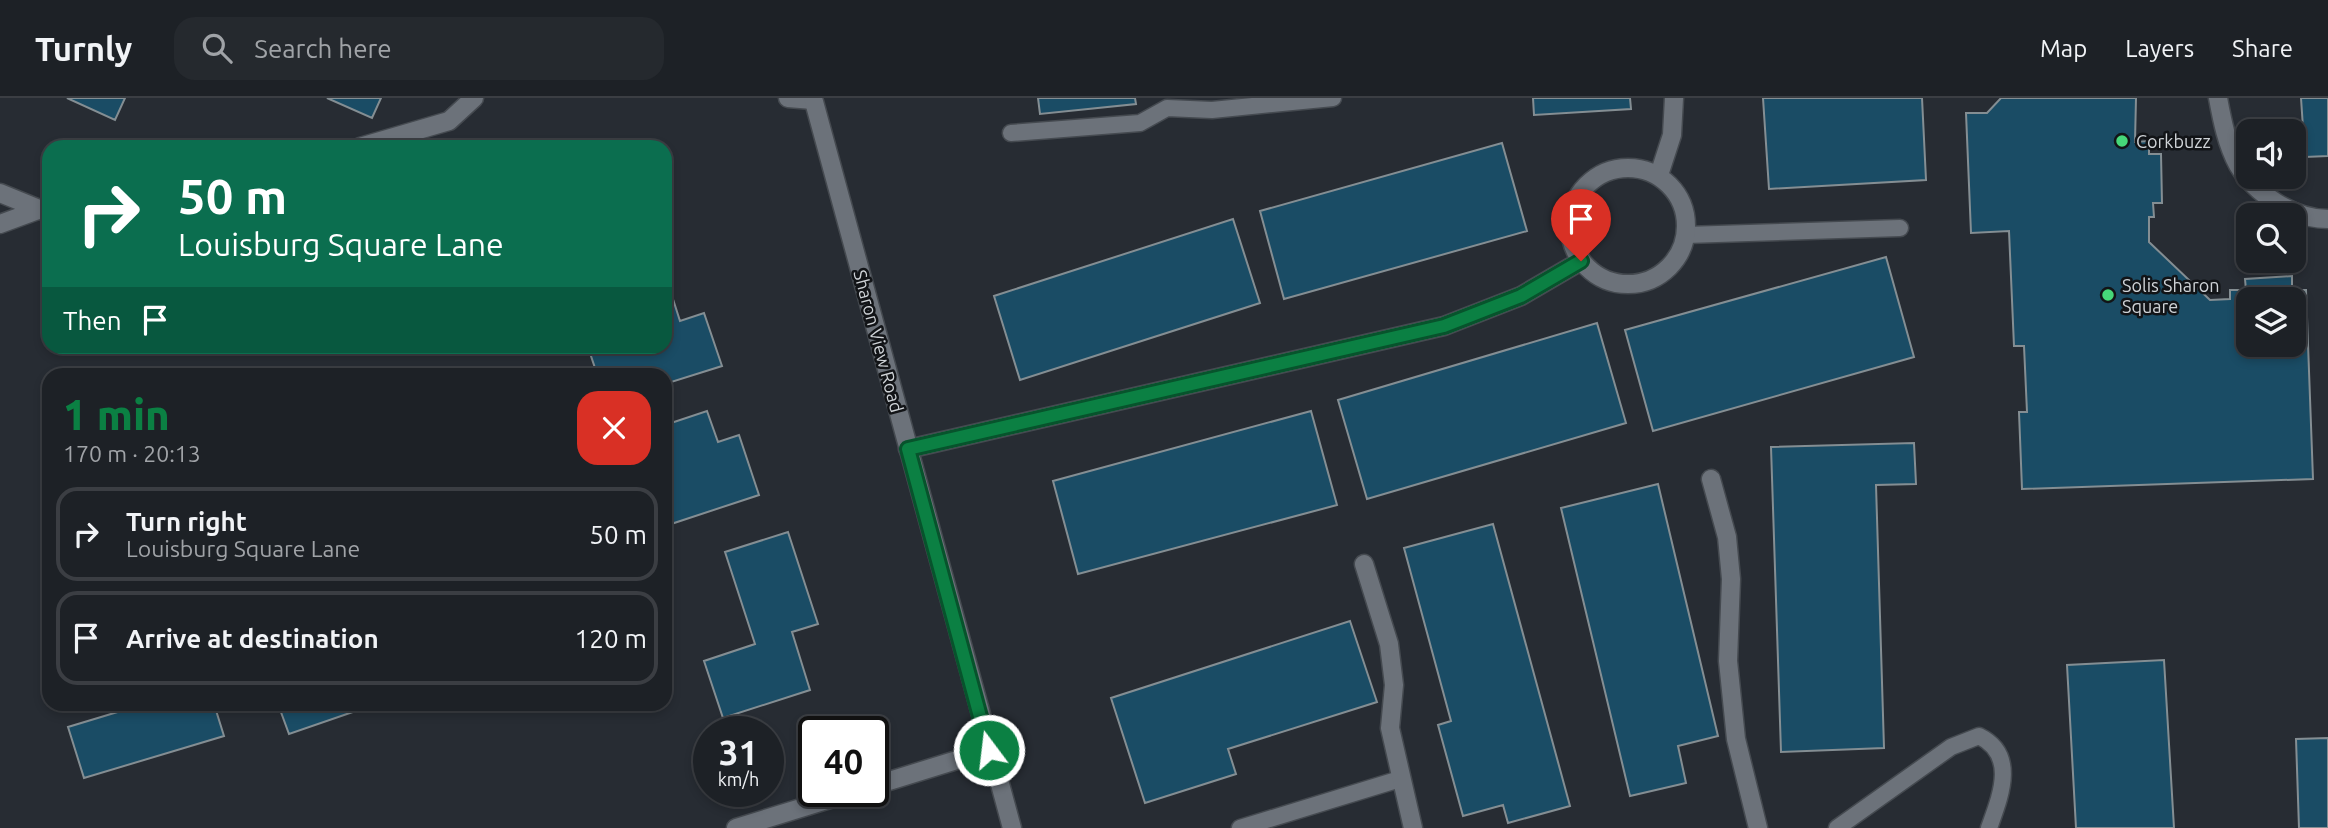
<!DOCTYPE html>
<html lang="en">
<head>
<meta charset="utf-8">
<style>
  :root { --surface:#1d2126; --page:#25292e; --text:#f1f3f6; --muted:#a0a3a7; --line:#3b3e43; --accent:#0b8043 }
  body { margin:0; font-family:Ubuntu,sans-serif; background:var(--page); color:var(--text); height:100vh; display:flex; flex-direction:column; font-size:26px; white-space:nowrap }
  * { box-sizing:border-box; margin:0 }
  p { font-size:23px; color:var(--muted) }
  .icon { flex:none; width:38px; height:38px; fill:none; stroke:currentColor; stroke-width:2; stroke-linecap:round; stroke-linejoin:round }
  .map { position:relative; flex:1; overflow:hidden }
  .drawer { position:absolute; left:42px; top:270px; width:630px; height:343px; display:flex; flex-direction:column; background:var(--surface); border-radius:21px; box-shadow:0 4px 10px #0003,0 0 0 2px var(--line) }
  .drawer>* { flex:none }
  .hud { position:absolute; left:42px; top:42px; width:630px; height:214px; border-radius:21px; box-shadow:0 4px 10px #0003,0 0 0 2px var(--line); background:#0b6e4f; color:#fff; overflow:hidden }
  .controls { position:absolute; left:2236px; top:21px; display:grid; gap:14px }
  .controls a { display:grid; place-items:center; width:70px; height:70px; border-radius:14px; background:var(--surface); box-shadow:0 4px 10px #0003,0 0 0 2px var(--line); font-size:35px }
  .speed { position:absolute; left:693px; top:618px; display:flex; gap:14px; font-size:35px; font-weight:700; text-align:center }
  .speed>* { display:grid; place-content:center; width:91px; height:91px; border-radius:50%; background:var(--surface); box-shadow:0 4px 10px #0003,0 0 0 2px var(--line); line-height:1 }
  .speed small { font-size:18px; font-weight:400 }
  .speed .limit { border:4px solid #111; border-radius:10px; background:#fff; color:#111 }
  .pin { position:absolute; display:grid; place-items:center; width:60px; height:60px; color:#fff; margin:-72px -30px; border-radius:50% 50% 50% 0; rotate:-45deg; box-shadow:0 0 7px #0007 }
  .pin .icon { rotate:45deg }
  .me { position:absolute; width:77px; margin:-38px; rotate:345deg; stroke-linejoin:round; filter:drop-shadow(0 0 5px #0008) }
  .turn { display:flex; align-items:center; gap:24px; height:147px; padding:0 21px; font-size:32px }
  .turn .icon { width:91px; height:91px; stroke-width:2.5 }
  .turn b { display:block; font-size:49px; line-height:60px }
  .then { display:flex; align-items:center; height:66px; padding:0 21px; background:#0003; gap:14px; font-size:26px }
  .round { display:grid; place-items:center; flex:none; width:74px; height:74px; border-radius:21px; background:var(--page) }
  .headline { display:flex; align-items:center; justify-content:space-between; height:119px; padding:0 21px }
  h1 { font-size:42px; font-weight:800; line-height:52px; color:var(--accent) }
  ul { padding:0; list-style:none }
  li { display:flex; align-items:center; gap:21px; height:94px; margin:0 14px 10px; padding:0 7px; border:4px solid var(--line); border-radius:21px }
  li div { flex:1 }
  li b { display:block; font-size:26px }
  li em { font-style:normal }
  header { display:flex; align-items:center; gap:42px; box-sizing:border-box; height:98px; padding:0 35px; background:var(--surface); border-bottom:2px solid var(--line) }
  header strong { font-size:33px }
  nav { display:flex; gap:38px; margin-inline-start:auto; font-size:24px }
  .search { width:490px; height:63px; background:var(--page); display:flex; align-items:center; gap:18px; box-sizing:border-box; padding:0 24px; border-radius:21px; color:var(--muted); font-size:26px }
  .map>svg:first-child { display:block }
  .building { fill:#1a4c65; stroke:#848e93; stroke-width:2; fill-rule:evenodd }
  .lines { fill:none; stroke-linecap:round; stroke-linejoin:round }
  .service-casing { stroke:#454a50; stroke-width:19 }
  .minor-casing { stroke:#454a50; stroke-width:21 }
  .tertiary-casing { stroke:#454a50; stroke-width:21 }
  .service { stroke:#6c727a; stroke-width:16 }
  .minor { stroke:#6c727a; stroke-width:18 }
  .tertiary { stroke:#6c727a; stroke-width:18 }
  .route-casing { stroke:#07532c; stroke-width:18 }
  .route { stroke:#0b8043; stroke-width:12 }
  .poi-dot { fill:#46d779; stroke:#121417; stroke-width:2.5 }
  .labels { text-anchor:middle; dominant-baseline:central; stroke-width:5; stroke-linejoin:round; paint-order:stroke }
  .poi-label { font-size:18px; fill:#cfd3d7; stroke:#121417; text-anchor:start }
  .street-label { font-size:18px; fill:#cfd3d7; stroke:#121417 }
</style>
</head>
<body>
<header>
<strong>Turnly</strong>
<div class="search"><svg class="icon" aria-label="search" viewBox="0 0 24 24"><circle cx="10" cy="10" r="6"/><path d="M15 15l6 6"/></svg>Search here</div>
<nav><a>Map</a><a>Layers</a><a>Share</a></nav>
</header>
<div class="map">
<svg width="2328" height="730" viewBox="0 0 2328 730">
  <rect width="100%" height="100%" fill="#272c33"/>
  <path class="building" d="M67,0H125L115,22Z
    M327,0H381L372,20Z
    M1038,0H1135L1136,6L1040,16Z
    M1533,0H1630L1631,11L1534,17Z
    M1763,0H1922L1926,82L1769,91Z
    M2001,0H2136L2135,44L2149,43V56H2161L2162,105H2153L2154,119H2149V144L2210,202L2230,201V192H2246L2245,181L2292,178V192H2306L2313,381L2022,391L2019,314H2027L2024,248H2014L2009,133L1971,135L1966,15H1987ZM2249,201H2294V247H2249Z
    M2301,0H2328V58L2305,59Z
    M1502,45L1527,133L1284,201L1260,113Z
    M1233,121L1260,205L1020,282L994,198Z
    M1886,159L1914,259L1653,333L1625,232Z
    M672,198L680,223L704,215L722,268L665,286V276H597L589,252L600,248H665V200Z
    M1597,225L1626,325L1367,401L1338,302Z
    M707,313L718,344L739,337L759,397L665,428V361L671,359L665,340V327Z
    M1311,313L1337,407L1078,476L1053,383Z
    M1914,345L1916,386L1876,387L1884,650L1781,654L1771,349Z
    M1658,386L1718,638L1678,648L1686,685L1630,698L1561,410Z
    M1493,426L1570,708L1508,725L1503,707L1463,718L1438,627L1451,623L1404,450Z
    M788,434L818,526L792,534L810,592L723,620L704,563L755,546L725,454Z
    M1350,523L1377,604L1228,651L1236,676L1145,705L1111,600Z
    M2164,562L2174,730H2076L2067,567Z
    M144,606H214L224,638L84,680L68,629Z
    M278,606H376L289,636Z
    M2328,640V730H2299L2296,641Z"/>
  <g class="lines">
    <g class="service-casing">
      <path id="service" d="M1011,35L1140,25L1167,10L1212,12L1333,0
        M1686,137L1900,130
        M1240,730L1400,681
        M1837,730L1951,649L1979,638C2018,657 2000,699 1989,730"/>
    </g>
    <g class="minor-casing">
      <path id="minor" d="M788,0L813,2
        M2218,0C2222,22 2227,47 2238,67C2255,96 2294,121 2328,121
        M360,49L449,23L474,0
        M1570 128a58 58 0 1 1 116 0a58 58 0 1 1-116 0Z
        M1659,77L1672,37L1674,0
        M0,95L49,115
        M0,126L38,112
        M908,351L1444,228L1521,198L1581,163
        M1711,381L1727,439L1731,481L1728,563L1736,641L1758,730
        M1364,466L1389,546L1394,587L1390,630L1413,730
        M873,688L989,652
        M736,730L856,693"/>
    </g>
    <g class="tertiary-casing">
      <path id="tertiary" d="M813,0L1012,730"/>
    </g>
    <use href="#service" class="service"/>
    <use href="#minor" class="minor"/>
    <use href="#tertiary" class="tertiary"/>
  </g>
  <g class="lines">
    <g class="route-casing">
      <path id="route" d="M989,652L908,351L1444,228L1521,198L1581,163"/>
    </g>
    <use href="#route" class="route"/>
  </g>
  <g class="poi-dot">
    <circle cx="2122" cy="43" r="7"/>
    <circle cx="2108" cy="197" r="7"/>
  </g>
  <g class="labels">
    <g class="poi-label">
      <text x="2136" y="43">Corkbuzz</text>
      <text x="2122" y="187">Solis Sharon<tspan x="2122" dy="21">Square</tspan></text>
    </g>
    <g class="street-label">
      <text transform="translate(879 243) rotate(75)">Sharon View Road</text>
    </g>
  </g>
</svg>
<div class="controls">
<a><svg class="icon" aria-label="sound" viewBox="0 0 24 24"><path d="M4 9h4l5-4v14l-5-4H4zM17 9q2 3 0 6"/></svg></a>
<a><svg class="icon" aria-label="search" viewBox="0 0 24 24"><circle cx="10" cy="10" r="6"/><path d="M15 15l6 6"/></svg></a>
<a><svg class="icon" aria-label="layers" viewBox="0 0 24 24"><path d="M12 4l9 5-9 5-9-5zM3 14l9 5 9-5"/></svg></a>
</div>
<div class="speed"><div>31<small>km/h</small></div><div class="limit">40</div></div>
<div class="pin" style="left:1581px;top:163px;background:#d93025"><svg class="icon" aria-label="arrive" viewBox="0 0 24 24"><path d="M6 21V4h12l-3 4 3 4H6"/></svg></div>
<svg class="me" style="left:989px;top:652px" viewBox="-20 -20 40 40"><circle r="17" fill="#0b8043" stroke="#fff" stroke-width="3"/><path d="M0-11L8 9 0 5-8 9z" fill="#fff"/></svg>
<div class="hud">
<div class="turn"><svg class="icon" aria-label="right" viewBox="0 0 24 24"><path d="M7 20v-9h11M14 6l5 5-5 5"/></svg><div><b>50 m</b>Louisburg Square Lane</div></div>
<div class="then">Then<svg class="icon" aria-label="arrive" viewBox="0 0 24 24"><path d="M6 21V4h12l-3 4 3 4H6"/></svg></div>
</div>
<section class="drawer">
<div class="headline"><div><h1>1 min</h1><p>170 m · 20:13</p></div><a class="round" style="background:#d93025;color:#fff"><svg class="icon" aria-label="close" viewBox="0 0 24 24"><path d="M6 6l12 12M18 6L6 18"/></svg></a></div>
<ul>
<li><svg class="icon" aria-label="right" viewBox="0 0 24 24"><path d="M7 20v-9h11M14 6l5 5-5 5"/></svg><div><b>Turn right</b><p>Louisburg Square Lane</p></div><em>50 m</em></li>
<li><svg class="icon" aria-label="arrive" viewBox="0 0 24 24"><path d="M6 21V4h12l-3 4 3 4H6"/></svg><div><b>Arrive at destination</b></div><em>120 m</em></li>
</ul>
</section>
</div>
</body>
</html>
